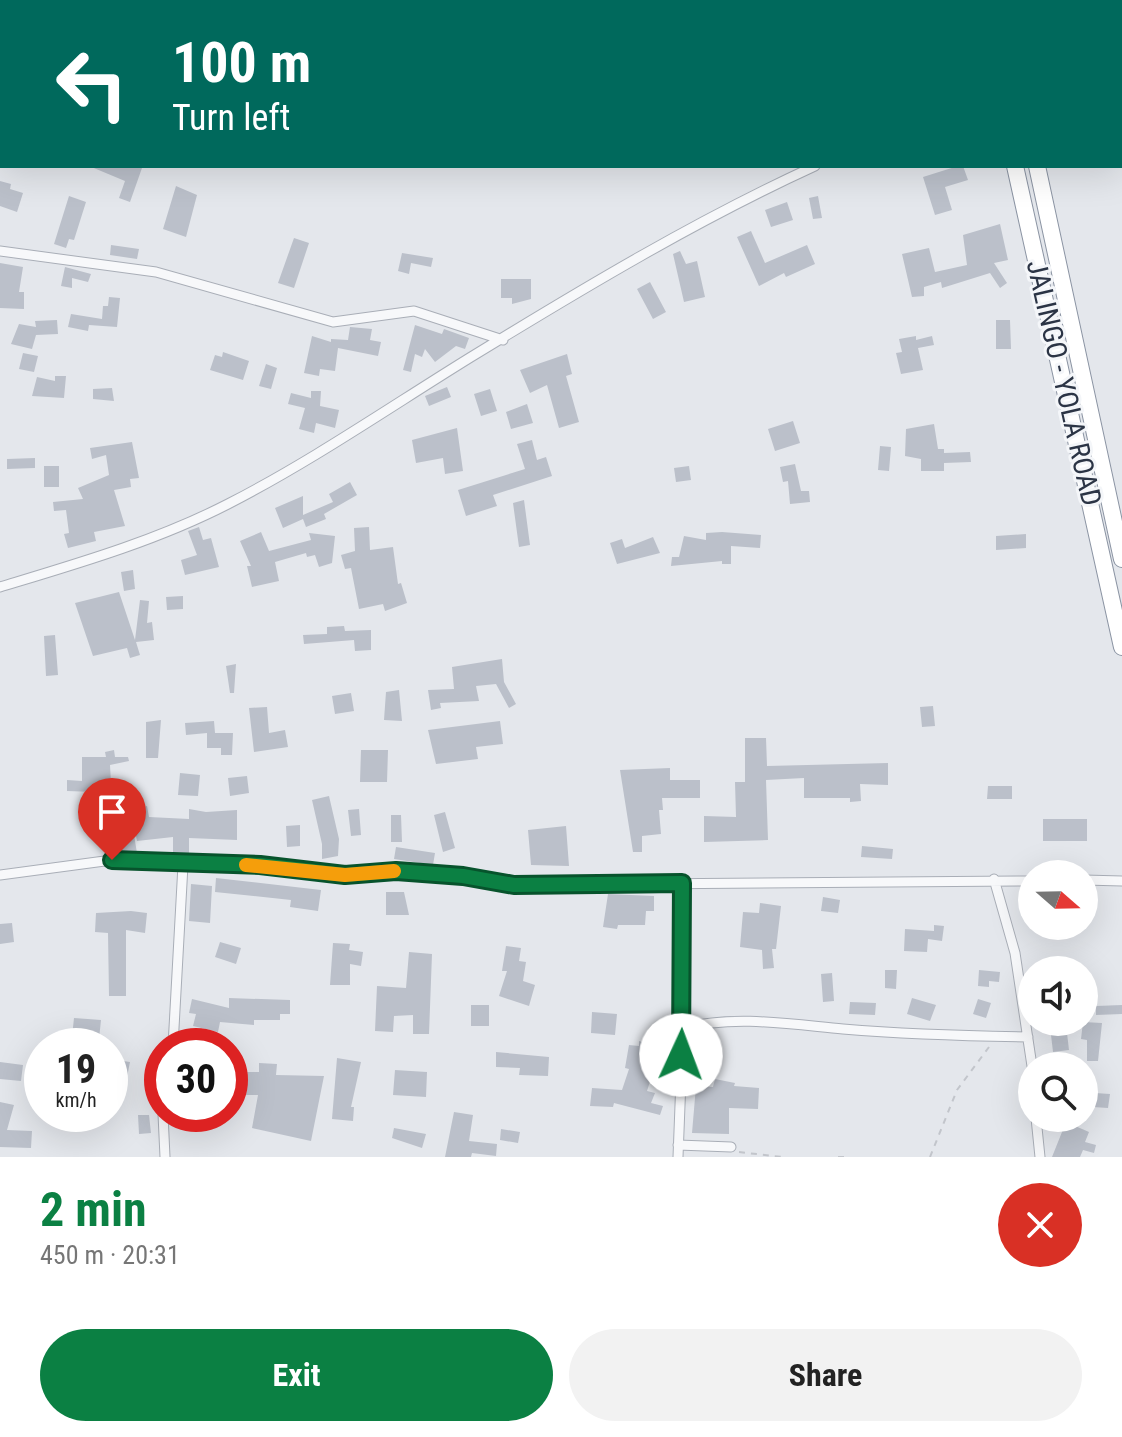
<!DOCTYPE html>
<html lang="en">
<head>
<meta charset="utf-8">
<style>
  :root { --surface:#fff; --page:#f2f2f2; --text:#222; --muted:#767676; --accent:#0b8043 }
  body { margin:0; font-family:"Roboto Condensed",sans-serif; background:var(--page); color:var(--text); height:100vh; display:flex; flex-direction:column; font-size:30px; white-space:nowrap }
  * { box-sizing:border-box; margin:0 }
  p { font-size:26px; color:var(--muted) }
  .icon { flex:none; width:44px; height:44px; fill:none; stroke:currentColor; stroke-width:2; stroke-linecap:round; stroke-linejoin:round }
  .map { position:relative; height:1157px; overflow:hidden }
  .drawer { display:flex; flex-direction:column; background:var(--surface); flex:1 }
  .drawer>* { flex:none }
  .guide { position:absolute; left:0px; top:0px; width:1122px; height:168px; box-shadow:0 8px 32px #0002; background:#00695c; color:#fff; overflow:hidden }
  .needle { width:52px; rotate:110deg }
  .controls { position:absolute; left:1018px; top:860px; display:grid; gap:16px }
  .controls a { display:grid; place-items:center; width:80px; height:80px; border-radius:50%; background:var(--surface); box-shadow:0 8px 32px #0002; font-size:40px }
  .speed { position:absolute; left:24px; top:1028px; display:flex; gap:16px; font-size:40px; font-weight:700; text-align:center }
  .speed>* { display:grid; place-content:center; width:104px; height:104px; border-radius:50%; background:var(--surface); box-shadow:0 8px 32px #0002; line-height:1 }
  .speed small { font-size:20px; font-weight:400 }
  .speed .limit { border:12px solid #d22; background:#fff; color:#111 }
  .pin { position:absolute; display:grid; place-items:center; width:68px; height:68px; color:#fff; margin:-82px -34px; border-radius:50% 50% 50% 0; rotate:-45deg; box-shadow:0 0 8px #0007 }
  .pin .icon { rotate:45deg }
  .me { position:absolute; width:88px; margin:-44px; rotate:2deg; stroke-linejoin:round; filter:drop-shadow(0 0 6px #0008) }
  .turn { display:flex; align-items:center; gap:28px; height:168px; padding:0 40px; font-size:36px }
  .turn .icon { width:104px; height:104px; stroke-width:2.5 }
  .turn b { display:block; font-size:56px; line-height:68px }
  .round { display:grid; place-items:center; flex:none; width:84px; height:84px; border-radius:42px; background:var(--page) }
  .overview { display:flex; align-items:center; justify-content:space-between; height:136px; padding:0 40px }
  h1 { font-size:48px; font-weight:700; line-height:60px; color:var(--accent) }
  .primary-button { display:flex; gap:16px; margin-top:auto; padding:16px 40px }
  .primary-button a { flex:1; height:92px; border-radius:48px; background:var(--accent); color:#fff; font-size:32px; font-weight:700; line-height:92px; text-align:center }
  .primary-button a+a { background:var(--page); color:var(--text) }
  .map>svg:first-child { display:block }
  .building { fill:#bbc0ca }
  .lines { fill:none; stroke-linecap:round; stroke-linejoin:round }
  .minor-casing { stroke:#a9aeb7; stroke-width:11 }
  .trunk-casing { stroke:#8b94a3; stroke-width:18 }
  .path { stroke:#c2c5cb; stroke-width:2; stroke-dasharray:6 6; stroke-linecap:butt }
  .minor { stroke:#f7f8fa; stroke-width:9 }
  .trunk { stroke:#fff; stroke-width:16 }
  .route-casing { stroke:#07532c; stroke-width:20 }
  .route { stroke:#0b8043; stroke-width:14 }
  .slow { stroke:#f59e0b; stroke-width:14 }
  .labels { text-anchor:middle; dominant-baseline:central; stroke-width:6; stroke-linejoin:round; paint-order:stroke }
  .street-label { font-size:28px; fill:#2b3445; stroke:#f4f6f9 }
</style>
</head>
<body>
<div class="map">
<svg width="1122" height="1157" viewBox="0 0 1122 1157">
  <rect width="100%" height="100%" fill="#e4e7ec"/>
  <path class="building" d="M89,166L142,168L130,202L119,198L125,181Z
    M958,166H963L968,180L945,187L952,210L935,215L923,177Z
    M0,181L11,184L10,189L23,193L17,212L0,206Z
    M176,186L197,195L186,237L163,229Z
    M69,196L86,202L74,240L69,239L66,248L54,244Z
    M818,196L822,218L813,219L809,198Z
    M787,202L793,220L771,227L765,210Z
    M1000,224L1008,260L994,263L1007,283L1000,288L990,273L942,288L941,282L924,287V296L912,297L902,254L929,248L935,272L967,265L963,235Z
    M751,231L765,263L807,245L815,264L786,277L784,273L759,286L737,237Z
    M294,238L309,243L294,288L278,283Z
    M111,245L139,249L137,259L110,255Z
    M680,251L686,264L697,261L705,297L684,302L673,254Z
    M402,253L433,258L431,267L411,263L409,274L398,271Z
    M0,263L23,267L19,292H24V309L0,308Z
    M65,267L91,274L88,282L72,278V288L61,286Z
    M501,279H531V299L512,304V298H501Z
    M650,282L666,312L653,319L637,289Z
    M109,297L120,298L117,327L89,325L88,331L68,327L71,314L102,319L103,306H108Z
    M57,320L58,334L36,335L32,349L11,344L19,324L36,327L35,321Z
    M996,320H1010L1011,349H996Z
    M415,325L442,334L444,329L469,338L465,349L456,346L435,362L425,349L422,357L415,354L411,372L403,370Z
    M350,327L372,329L370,340L381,342L378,356L338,348L335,371L320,369L319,376L304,373L312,336L331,342V339L348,340Z
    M916,336V340L932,336L934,345L918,348L923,370L901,374L896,353L902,352L899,339Z
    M223,352L249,361L243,380L210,370L215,355L222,357Z
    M23,353L38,356L34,372L19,369Z
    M567,354L572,374L566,376L579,422L559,428L547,385L530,393L520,370Z
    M266,364L277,368L271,389L259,386Z
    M55,376H66L64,398L32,396L37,377L55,381Z
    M447,387L451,397L429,406L425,396Z
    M112,388L114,401L93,399V389Z
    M490,389L497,411L481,416L474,394Z
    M311,391H321L320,406L339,410L335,428L316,423L314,433L299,429L305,408L288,404L291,393L311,398Z
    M527,404L533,423L511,429L506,412Z
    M793,421L800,443L775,451L768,429Z
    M934,424L938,449H944V453L970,452L971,462L944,463V471H921V459L905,456L906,429Z
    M457,428L463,471L445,474L443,458L416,463L412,440Z
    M532,440L537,460L546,457L552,476L493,495L497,506L466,516L458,490L525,469L517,444Z
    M132,442L139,478L130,479L131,487L114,490L125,526L94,532L96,541L68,548L64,534L69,533L66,510L54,511L53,502L83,499L78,488L109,475L106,455L92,459L90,448Z
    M880,446L891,447L889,471L878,470Z
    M35,458V468L7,469V459Z
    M795,464L801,491H809L810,502L790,504L788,481L783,482L780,467Z
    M44,466H59V487H44Z
    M689,466L691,480L676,482L674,468Z
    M350,482L357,495L324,514L326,519L306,527L303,519L283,528L275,508L303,496V515L333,502L329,494Z
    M524,500L530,545L519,547L513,503Z
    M199,527L203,540L211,538L219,567L185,575L181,560L197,555L188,531Z
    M369,527L370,550L393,547L398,584L401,583L407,603L385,611L383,604L359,609L351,568L345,569L341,555L355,551L354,528Z
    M261,532L269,551L311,540L309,533L335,536L332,563L319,567L315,555L307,557L306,553L275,562L279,581L252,587L247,566H251L240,541Z
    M722,532L761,535L760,548L731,546V564H722V561L671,566L672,557H679L684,536L706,540V533Z
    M1026,534V548L996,550V536Z
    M653,537L660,553L617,564L610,543L622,539L625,548Z
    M133,570L135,589L124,591L121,572Z
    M119,592L135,640L140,600L149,601L147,623L152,622L154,640L136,642L140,655L130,658L127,648L93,656L75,603Z
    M183,596V609L167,610L166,597Z
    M344,626L345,631L371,630V650L355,651L354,640L304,644L303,635L327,634V627Z
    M55,635L58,675L46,676L44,636Z
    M502,659L504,682L516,704L509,708L496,684L476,686L479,701L440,703L441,708L431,710L428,690L454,689L452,667Z
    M236,664L234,693H230L226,666Z
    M399,690L402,721L384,720L386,692Z
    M351,693L354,711L335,714L332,696Z
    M933,706L935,726L922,727L920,707Z
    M267,707L269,733L285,730L288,747L254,752L249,708Z
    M161,720L158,758H146V722Z
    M214,721L215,733H233L232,755H221V748H207V733L186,735L185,723Z
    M500,721L503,744L476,747L478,759L436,764L428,730Z
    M745,738H766L767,766L888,763V785L860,784L861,801L850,802V798H804V778L766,780L768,840L704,842V816L736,817L735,782H745Z
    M114,750L115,757H128L129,761L110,765L111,783H121L123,797L96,799L95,792L67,791V780L82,781V757H106L105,752Z
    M361,750H388L387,782H360Z
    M670,768V780H700V798H662L663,810H659L661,834L642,836V852H633L620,770Z
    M180,773L200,775L198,796L178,795Z
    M247,776L249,793L230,796L228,778Z
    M988,786H1012V799H987Z
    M329,796L339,839L338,856L322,859V844L312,800Z
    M147,806L149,817L189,819V809L206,812L237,810V840L189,838V855H173V837L137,841L131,810Z
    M359,809L361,835L351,836L348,810Z
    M445,812L455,848L443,852L434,815Z
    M391,815H401L402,842H391Z
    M1043,819H1087V841H1043Z
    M300,825V846L287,847L286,826Z
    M566,826L569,866L531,865L528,830Z
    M134,835L137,853H118L115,838Z
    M862,846L893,849L892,859L861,857Z
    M396,847L435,853L433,865L394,859Z
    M216,878L321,890L318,911L290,907L291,900L215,892Z
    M191,884L212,886L210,923L189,921Z
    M386,892H404L409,915H386Z
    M608,894L654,896V911H646L645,925H618L617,929L603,927Z
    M823,897L840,900L838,913L821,911Z
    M760,903L781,906L776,949H772L774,968L763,969L762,950L740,947L743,912L759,913Z
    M131,911L147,913L145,933L126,930V996H109L108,933L95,932L96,913Z
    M12,923L14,942L0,944V924Z
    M934,925L944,926L942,941L928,939L927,952L904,951L905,929L934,931Z
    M220,942L241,948L236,964L215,957Z
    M333,943L350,944L349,950L363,952L361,966L350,964V985H330Z
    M506,946L521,948L519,961L526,962L523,981L535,985L529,1006L499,996L507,971H502Z
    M409,952L432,954L429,1034H413V1015L394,1016L393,1032L375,1031L377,986L406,988Z
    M885,970H897L896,989L885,988Z
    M979,970L1000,972L999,982L989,981V987L978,986Z
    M832,973L834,1001L823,1002L821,974Z
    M229,998L290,1000V1014H280V1020H254V1025L220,1022L218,1032L193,1026L196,1014L189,1013L192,999L229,1008Z
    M912,998L936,1005L930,1021L907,1014Z
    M978,999L991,1003L986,1018L973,1014Z
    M850,1002L876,1003L875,1015L849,1014Z
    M471,1005H489V1026H471Z
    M1122,1005V1014L1096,1015V1006Z
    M592,1012L617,1014L615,1035L591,1033Z
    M74,1018L101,1020L99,1039H89L90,1046H71Z
    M1083,1022L1102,1023L1098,1061H1087V1040L1081,1039Z
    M1067,1033L1069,1050L1053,1052L1051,1035Z
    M639,1041L662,1049L659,1073L653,1072L647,1091L655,1093L651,1103L663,1106L660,1115L614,1103L613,1107L590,1106L592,1088L622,1090L629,1069L625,1068L629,1045L639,1046Z
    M496,1052L549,1057L548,1076L519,1075L520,1068L496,1067Z
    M337,1058L361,1062L351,1107H354L353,1121L332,1119Z
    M110,1059L130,1062L127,1077L110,1074Z
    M0,1062L23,1065L21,1081L0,1079Z
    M259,1063L277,1064L276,1075L324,1076L311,1141L252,1128L258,1095H230V1072H259Z
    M395,1070L427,1072L426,1097L393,1095Z
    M715,1079L735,1083L734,1086L759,1088L758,1109L729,1108V1134L692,1133L696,1086L713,1087Z
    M1095,1093L1110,1094L1108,1108L1093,1107Z
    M0,1102L14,1105L7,1130L32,1131L31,1148L0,1147Z
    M454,1112L473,1115L469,1141L497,1144L496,1156L472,1153L471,1157H445Z
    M138,1115H149L151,1133L139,1134Z
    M1066,1122L1089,1132L1085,1142L1096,1145L1094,1153L1083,1150L1080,1157H1052Z
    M394,1128L426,1134L422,1148L392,1138Z
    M501,1129L520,1132L518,1143L500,1140Z"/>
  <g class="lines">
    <g class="minor-casing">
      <path id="minor" d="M1120,101L1122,100
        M0,251L156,272L333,322L414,311L503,340
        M0,587C76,564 156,541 228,504C312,461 390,407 471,357C582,289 697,220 815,166
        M0,875L112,860L260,865L345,875L396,871L463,876L514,885L1032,881
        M994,879L1015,953L1032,1066
        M1084,880L1122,881
        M683,1028C735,1015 789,1024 843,1029C904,1034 966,1036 1028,1037
        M173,1046L183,865
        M163,1114L165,1157
        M1036,1118L1040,1157
        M678,1145L731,1147
        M678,1157L683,1028L682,883"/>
    </g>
    <g class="trunk-casing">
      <path id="trunk" d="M978,0V2
        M1000,0L1001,2
        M1015,166L1122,647
        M1037,166L1122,559"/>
    </g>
    <path class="path" d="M739,1152L782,1157
      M838,1157H844
      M930,1157L957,1090L989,1047"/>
    <use href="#minor" class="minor"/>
    <use href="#trunk" class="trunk"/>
  </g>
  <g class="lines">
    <g class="route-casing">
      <path id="route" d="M112,860L260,865L345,875L396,871L463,876L514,885L682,883L681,1055"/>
    </g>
    <use href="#route" class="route"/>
    <path class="slow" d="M246,865L345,875L394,871"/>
  </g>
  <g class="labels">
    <g class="street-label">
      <text transform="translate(1064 383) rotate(77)">JALINGO - YOLA ROAD</text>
    </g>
  </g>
</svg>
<div class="controls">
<a><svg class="needle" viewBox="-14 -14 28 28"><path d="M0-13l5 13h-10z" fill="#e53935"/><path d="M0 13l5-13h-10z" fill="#767676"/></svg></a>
<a><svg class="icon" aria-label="sound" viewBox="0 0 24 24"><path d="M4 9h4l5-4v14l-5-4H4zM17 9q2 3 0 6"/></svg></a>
<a><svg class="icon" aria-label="search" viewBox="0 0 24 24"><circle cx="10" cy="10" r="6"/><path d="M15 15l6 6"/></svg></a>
</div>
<div class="speed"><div>19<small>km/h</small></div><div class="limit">30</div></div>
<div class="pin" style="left:112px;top:860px;background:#d93025"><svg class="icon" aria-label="arrive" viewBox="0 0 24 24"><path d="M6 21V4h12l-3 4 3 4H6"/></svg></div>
<svg class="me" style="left:681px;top:1055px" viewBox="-20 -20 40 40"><circle r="19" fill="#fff"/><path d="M0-13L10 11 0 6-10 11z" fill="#0b8043"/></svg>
<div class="guide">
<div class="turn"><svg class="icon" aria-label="left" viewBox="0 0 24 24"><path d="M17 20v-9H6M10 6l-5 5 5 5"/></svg><div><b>100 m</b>Turn left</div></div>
</div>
</div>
<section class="drawer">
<div class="overview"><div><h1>2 min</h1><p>450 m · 20:31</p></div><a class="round" style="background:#d93025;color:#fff"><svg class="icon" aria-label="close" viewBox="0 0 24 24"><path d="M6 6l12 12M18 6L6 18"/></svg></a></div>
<div class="primary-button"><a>Exit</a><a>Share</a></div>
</section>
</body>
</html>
